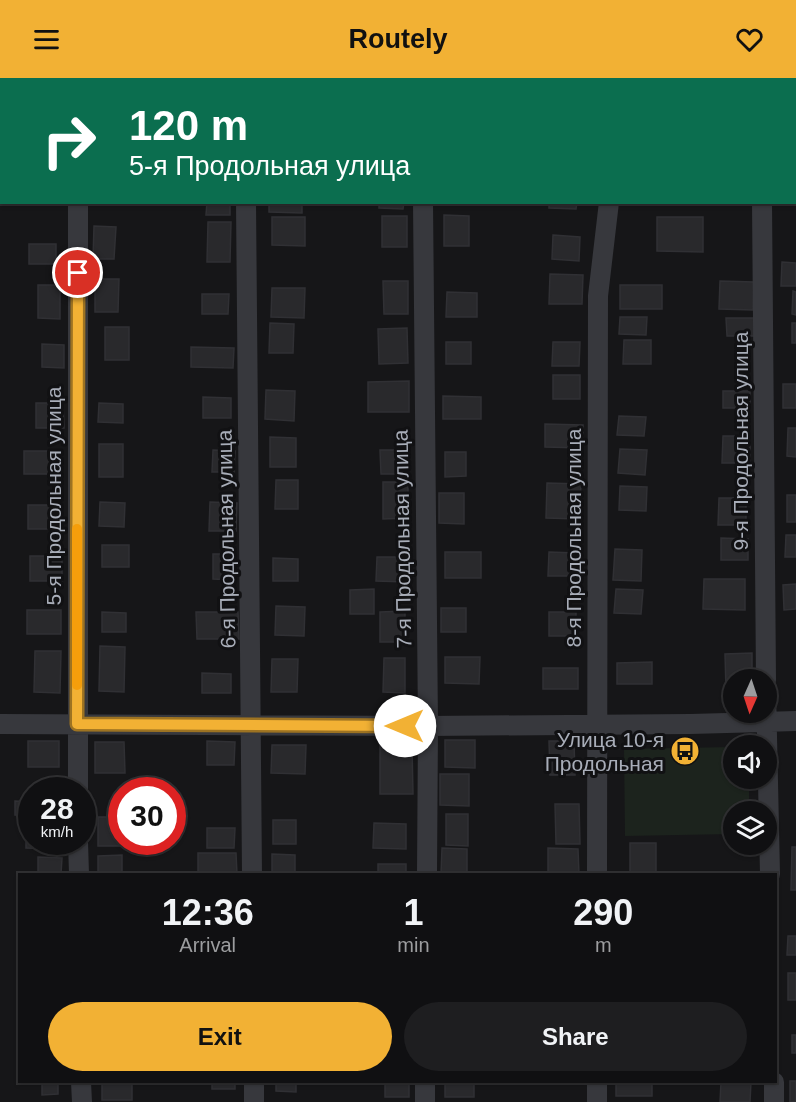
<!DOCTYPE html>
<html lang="en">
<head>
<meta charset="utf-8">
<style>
  :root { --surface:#101012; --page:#1e1e20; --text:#f1f3f6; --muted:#9c9d9f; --line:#303032; --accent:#f2b134 }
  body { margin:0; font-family:Arial,sans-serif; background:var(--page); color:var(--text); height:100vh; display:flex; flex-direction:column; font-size:22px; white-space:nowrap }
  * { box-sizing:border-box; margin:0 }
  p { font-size:20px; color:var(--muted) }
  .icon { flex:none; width:33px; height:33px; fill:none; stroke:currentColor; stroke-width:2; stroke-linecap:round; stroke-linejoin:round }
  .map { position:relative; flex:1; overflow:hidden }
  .drawer { position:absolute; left:18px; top:795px; width:759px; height:210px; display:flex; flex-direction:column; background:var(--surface); border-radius:0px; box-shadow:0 2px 4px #0004,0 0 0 2px var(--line) }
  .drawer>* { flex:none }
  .guide { position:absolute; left:0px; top:0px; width:796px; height:126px; box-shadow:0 2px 4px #0004,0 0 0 2px var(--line); background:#0b6e4f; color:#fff; overflow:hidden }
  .needle { width:39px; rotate:183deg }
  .tools { position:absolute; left:723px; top:591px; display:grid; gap:12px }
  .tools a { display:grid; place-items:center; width:54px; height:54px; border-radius:50%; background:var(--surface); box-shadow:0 2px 4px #0004,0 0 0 2px var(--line); font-size:30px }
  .speed { position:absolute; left:18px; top:699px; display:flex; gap:12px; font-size:30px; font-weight:700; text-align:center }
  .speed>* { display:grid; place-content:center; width:78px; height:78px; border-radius:50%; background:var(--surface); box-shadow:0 2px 4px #0004,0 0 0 2px var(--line); line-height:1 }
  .speed small { font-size:15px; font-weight:400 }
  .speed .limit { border:9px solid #d22; background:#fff; color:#111 }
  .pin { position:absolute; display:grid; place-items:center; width:51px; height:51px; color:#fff; margin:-26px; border:3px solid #fff; border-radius:50%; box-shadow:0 2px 6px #0007 }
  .me { position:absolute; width:66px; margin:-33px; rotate:270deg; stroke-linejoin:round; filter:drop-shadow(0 0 4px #0008) }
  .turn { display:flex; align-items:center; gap:21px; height:126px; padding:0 30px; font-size:27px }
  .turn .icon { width:78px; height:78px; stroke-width:2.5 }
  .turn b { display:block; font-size:42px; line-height:51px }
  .eta { display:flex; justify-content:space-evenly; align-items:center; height:102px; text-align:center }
  .eta b { font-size:36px; font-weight:800; line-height:42px }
  .primary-button { display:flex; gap:12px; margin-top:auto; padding:12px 30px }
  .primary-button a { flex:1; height:69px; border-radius:36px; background:var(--accent); color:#111; font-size:24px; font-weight:800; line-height:69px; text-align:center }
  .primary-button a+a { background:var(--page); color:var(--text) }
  header { display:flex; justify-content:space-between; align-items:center; height:78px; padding:0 30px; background:var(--accent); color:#111; font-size:27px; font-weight:800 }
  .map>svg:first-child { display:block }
  .green { fill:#1c231d }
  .building { fill:#29292c; stroke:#303034; stroke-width:1.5 }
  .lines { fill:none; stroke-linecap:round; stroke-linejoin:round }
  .street { stroke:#37383d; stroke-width:20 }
  .route-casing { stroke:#9d7322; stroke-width:15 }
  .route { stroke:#f2b134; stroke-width:10 }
  .slow { stroke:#f59e0b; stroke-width:10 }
  .labels { text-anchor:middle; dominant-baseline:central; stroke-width:6; stroke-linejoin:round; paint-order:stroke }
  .street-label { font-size:21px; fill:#a8adb8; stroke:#111113 }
  .poi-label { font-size:21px; fill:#a8adb8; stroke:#111113; text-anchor:end }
</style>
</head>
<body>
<header><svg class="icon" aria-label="menu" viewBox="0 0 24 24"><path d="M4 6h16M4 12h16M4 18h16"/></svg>Routely<svg class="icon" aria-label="heart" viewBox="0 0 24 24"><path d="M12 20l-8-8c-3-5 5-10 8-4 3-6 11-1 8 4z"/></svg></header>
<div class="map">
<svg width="796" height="1024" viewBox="0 0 796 1024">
  <rect width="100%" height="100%" fill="#161618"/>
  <path class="green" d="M733,669L734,700L749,701V733L734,734L733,756L625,758L624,671Z"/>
  <path class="building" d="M207,124H230V137H206Z
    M269,124H302V135L269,134Z
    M379,124H404L403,131L379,130Z
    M549,124H577L576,131L549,130Z
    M444,137L469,138V168H444Z
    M382,138H407V169H382Z
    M272,139H305V168L272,167Z
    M657,139H703V174L657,173Z
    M208,144H231L230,184H207Z
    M94,148L116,149L114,181H93Z
    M553,157L580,159L579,183L552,181Z
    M29,166H56V186H29Z
    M782,184L796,185V208H781Z
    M550,196L583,197L582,226H549Z
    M95,201H119L118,234H95Z
    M383,203H408V236H384Z
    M720,203L754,204L753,232L719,231Z
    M38,207H60V241L38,240Z
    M620,207H662V231H620Z
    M272,210H305L304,240L271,239Z
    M793,213L796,214V237L792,236Z
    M447,214L477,215V239H446Z
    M202,216H229L228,236H202Z
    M620,239H647L646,257L619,256Z
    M726,240H754L755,258H727Z
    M270,245L294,246L293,275H269Z
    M792,245H796V265H792Z
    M105,249H129V282H105Z
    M407,250L408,285L379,286L378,251Z
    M624,262H651V286H623Z
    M446,264H471V286H446Z
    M553,264H580L579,288H552Z
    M42,266L64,267V290L42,289Z
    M191,269L234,270L233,290L191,289Z
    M553,297H580V321H553Z
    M409,303V334H368V304Z
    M783,306H796V330H783Z
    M266,312L295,313L294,343L265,341Z
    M723,313H750V330H723Z
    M443,318L481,319V341H443Z
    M203,319L231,320V340H203Z
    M36,325H63L64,350H36Z
    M99,325L123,326V345L98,344Z
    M619,338L646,339L644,358L617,357Z
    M545,346L583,347V370L545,369Z
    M788,350H796V379L787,378Z
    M723,358H750V385H722Z
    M270,359L296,360V389H270Z
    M99,366H123V399H99Z
    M620,371L647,372L645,397L618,395Z
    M213,372L235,373L234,394H212Z
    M380,372H405L406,396H381Z
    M24,373H59V396H24Z
    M445,374H466V398L445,399Z
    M276,402H298V431H275Z
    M383,404H408V440L383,441Z
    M547,405L581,406L579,441L546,440Z
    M620,408L647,409L646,433L619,432Z
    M439,415H464V446L439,445Z
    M787,417H796V444H787Z
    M719,420H746V447H718Z
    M100,424L125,425L124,449L99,448Z
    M210,424L237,425L236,453H209Z
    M28,427H60V451H28Z
    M786,457H796V479H785Z
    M721,460L748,461V482H721Z
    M102,467H129V489H102Z
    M615,471L642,472L641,503L613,502Z
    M445,474H481V500H445Z
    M549,474L576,475L575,498H548Z
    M213,476H234V502L213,501Z
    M30,478H62V503H30Z
    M377,479H407V504L376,503Z
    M273,480L298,481V503H273Z
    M704,501H745V532L703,531Z
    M796,506V531L784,532L783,507Z
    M374,511V536H350V512Z
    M616,511L643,512L641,536L614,535Z
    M276,528L305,529L304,558L275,557Z
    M441,530H466V554H441Z
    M27,532H61V556H27Z
    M405,533V564H380V534Z
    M102,534L126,535V554H102Z
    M196,534H238L239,561H197Z
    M549,534H576V558H549Z
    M100,568L125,569L124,614L99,613Z
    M35,573H61L60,615L34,614Z
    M752,575V602H734V611H726L725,576Z
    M445,579H480L479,606L445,605Z
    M384,580H405V615L383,614Z
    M272,581H298L297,614H271Z
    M652,584V606H617V585Z
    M543,590H578V611H543Z
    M202,595L231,596V615H202Z
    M445,662H475V690L445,689Z
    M28,663H59V689H28Z
    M207,663L235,664L234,687H207Z
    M549,663H574L575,697H550Z
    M95,664H124L125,695H95Z
    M272,667H306L305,696L271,695Z
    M380,667H412L413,716H380Z
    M440,696H469V728L440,727Z
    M15,723L32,724V738L15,737Z
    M555,726H579L580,766H556Z
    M446,736H468V768L446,767Z
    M98,739H122L123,768H98Z
    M273,742H296V766H273Z
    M374,745L406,746V771L373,770Z
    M26,746H32V764H63L62,771L26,770Z
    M207,750H235L234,770H207Z
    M630,765H656V796H630Z
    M792,769H796V812H791Z
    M442,770L467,771V796H441Z
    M548,770L578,771L579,796H548Z
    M198,775H236L237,796H198Z
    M272,776L295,777V796H272Z
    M122,777V796H98V778Z
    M38,779L62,780L61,796H38Z
    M378,786H406V796H378Z
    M788,858H796V877H787Z
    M788,895H796V922H788Z
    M792,957H796V975H792Z
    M790,1003H796V1024H790Z
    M42,1004H58V1016L42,1017Z
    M102,1004H132V1022H102Z
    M212,1004H235V1011H212Z
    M276,1004H296V1014L276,1013Z
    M385,1004H409V1019H385Z
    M445,1004H474V1019H445Z
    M550,1004H575V1006H550Z
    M616,1004H652V1018H616Z
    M721,1004H751L750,1024H720Z"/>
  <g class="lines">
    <path class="street" d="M216,2L217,0
      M420,2V0
      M0,15H2
      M795,19H796
      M246,124L252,796
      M423,124L428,648L427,796
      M762,124L766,602
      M766,612L770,796
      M0,646L428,648L690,646L796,643
      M78,712V124
      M78,764L79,796
      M597,796L598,218L609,124
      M81,1004L82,1024
      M254,1004V1024
      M597,1004V1024
      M774,1004V1024
      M425,1024V1004"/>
  </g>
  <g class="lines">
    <g class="route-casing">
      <path id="route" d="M78,195L77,646L405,648"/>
    </g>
    <use href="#route" class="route"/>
    <path class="slow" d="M77,607V451"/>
  </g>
  <defs>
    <g id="bus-disc" transform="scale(1.5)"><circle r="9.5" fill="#f2b134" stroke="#111113"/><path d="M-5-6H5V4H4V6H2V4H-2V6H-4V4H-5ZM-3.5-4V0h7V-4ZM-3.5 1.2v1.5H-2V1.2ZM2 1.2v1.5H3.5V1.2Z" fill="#111"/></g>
  </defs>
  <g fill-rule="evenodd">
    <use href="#bus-disc" x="685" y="673"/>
  </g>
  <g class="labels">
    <g class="street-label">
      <text transform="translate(740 363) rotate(-90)">9-я Продольная улица</text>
      <text transform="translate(53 418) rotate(-90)">5-я Продольная улица</text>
      <text transform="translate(573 460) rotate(-90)">8-я Продольная улица</text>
      <text transform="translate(226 461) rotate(-91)">6-я Продольная улица</text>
      <text transform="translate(402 461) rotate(-91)">7-я Продольная улица</text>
    </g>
    <g class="poi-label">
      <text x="664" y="661">Улица 10-я<tspan x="664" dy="24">Продольная</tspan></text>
    </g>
  </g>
</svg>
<div class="tools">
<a><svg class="needle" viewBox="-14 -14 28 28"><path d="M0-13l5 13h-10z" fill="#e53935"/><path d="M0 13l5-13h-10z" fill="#9c9d9f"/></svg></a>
<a><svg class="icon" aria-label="sound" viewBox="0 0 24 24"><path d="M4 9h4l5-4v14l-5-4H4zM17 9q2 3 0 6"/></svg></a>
<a><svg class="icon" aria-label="layers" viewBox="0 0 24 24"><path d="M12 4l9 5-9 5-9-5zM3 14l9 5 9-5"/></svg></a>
</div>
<div class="speed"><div>28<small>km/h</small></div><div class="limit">30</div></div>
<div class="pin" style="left:78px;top:195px;background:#d93025"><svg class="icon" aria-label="arrive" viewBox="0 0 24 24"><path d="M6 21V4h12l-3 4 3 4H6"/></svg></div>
<svg class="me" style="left:405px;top:648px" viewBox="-20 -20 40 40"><circle r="19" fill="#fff"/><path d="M0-13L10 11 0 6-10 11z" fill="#f2b134"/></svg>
<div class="guide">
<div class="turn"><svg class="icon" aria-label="right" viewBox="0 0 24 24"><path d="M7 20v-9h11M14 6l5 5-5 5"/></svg><div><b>120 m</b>5-я Продольная улица</div></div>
</div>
<section class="drawer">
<div class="eta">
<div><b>12:36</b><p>Arrival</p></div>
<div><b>1</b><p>min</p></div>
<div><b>290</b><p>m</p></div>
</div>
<div class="primary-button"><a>Exit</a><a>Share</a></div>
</section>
</div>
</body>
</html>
